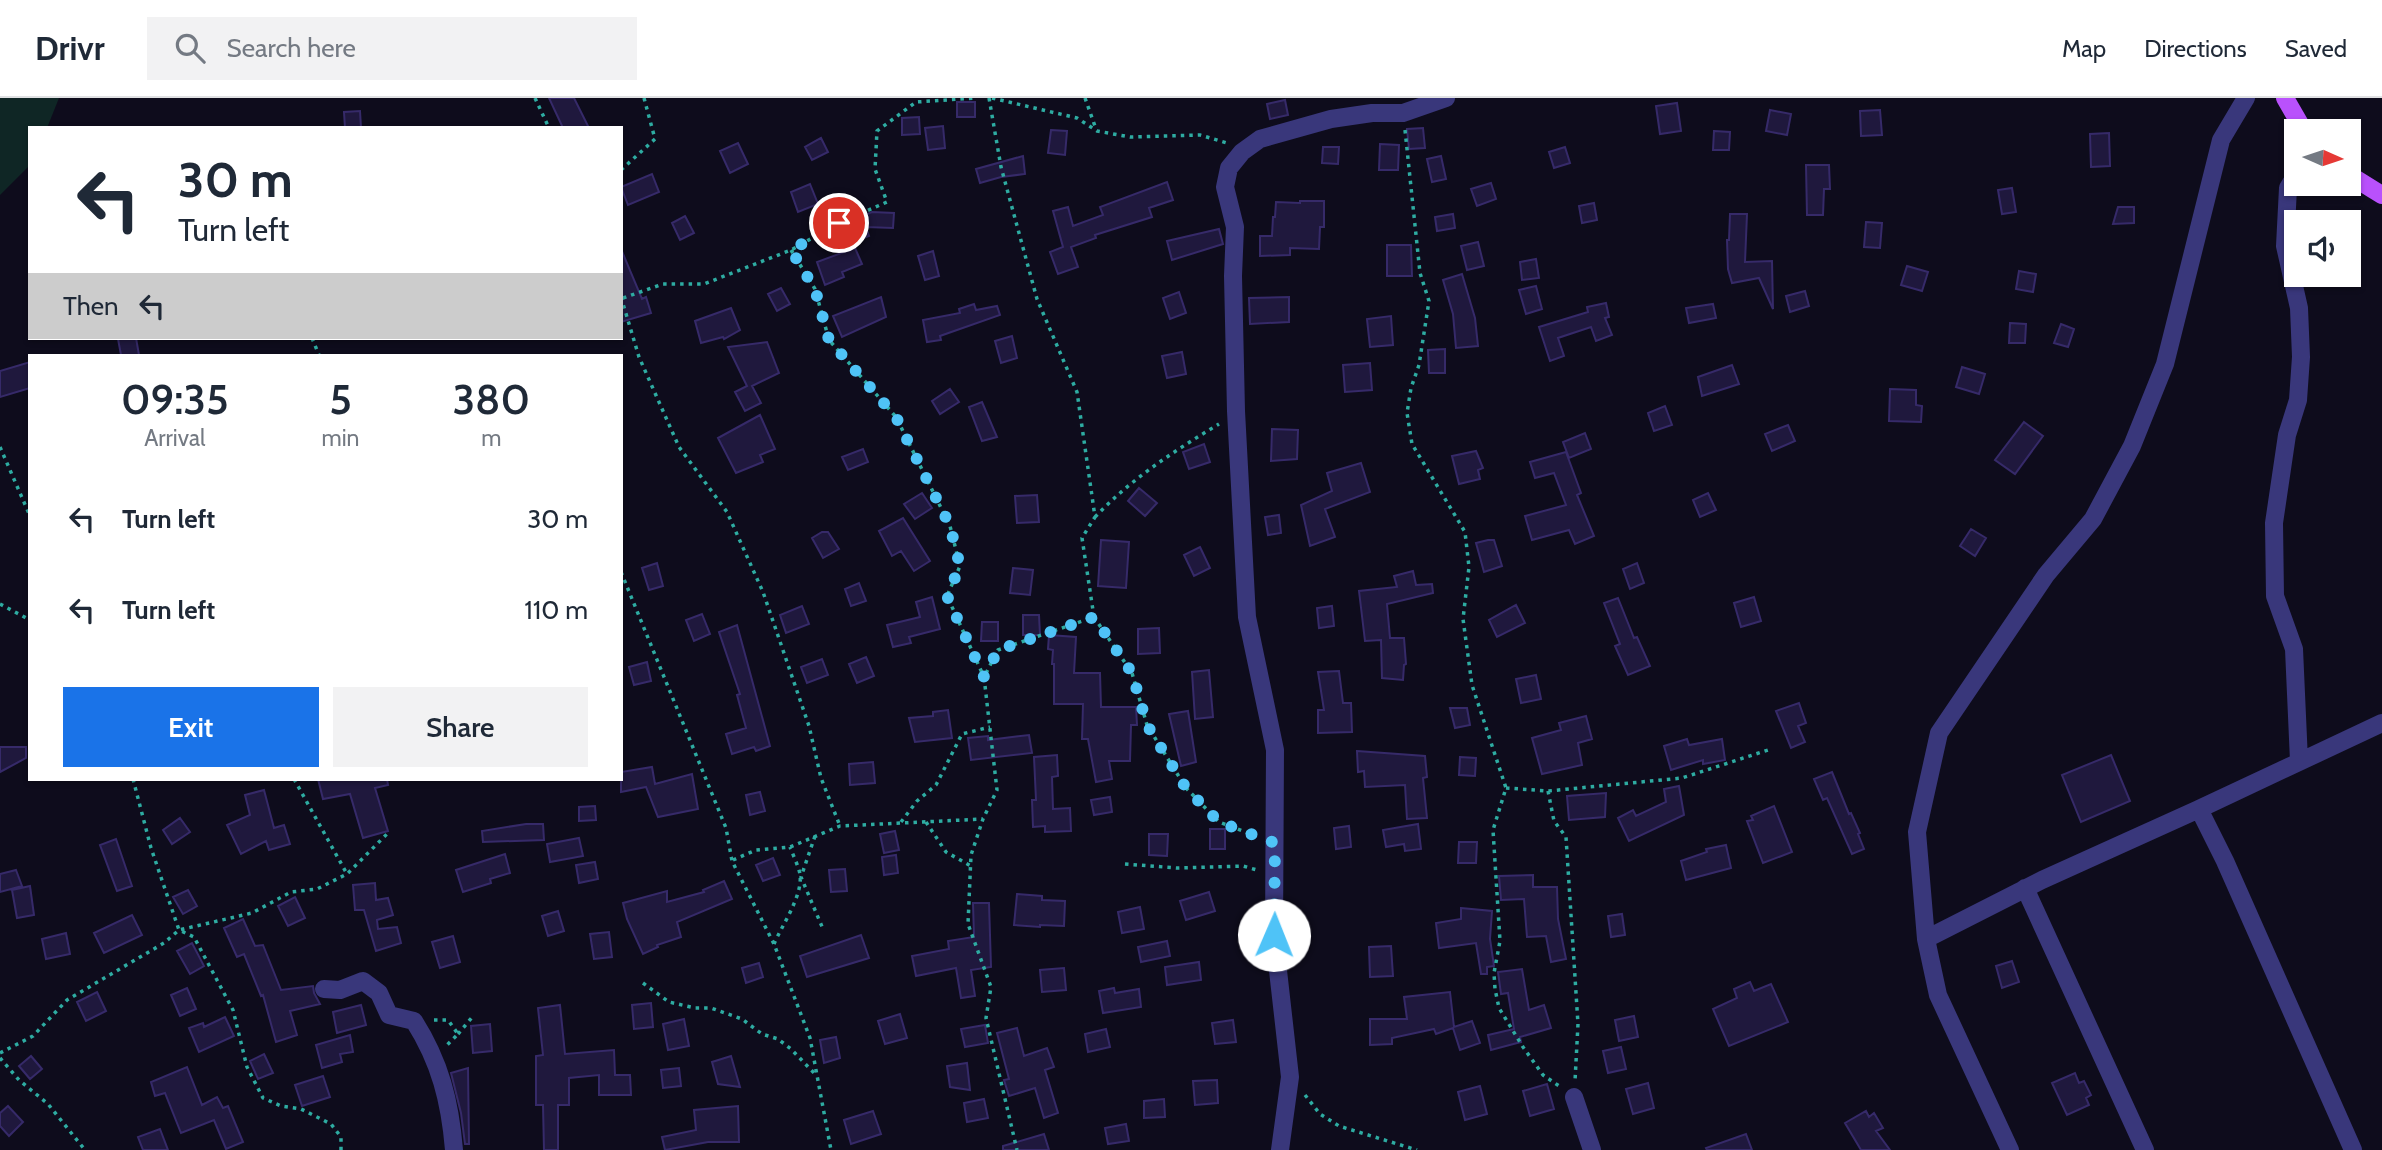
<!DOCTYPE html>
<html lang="en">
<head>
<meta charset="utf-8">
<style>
  :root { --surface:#fff; --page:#f2f2f3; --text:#1f2937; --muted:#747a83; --line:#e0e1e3; --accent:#1a73e8 }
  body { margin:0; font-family:Cabin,sans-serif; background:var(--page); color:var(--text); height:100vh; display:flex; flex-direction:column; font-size:26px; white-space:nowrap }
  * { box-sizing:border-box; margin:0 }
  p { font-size:23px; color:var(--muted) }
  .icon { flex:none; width:38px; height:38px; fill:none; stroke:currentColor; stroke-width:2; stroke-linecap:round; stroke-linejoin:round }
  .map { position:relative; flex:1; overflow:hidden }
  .sheet { position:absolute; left:28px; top:256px; width:595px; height:427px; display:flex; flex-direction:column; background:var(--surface); border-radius:0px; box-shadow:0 2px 5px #0004 }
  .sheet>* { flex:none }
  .top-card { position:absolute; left:28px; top:28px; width:595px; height:214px; border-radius:0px; box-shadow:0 2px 5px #0004; background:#fff; color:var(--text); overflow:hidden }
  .needle { width:46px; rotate:93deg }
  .controls { position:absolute; left:2284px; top:21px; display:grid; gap:14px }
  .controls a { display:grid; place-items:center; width:77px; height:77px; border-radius:0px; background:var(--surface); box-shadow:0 2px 5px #0004; font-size:35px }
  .pin { position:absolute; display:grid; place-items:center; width:60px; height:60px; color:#fff; margin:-30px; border:4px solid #fff; border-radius:50%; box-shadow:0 2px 7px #0007 }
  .me { position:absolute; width:77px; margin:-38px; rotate:1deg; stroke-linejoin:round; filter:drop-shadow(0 0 5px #0008) }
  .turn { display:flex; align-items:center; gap:24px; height:147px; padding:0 35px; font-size:32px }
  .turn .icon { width:91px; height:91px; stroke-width:2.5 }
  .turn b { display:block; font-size:49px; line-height:60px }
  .then { display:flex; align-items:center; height:66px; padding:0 35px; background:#0003; gap:14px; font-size:26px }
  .eta { display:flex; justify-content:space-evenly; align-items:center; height:119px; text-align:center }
  .eta b { font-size:42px; font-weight:600; line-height:49px }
  .cta { display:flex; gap:14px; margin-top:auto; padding:14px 35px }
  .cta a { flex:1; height:80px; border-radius:0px; background:var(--accent); color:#fff; font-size:28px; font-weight:600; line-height:80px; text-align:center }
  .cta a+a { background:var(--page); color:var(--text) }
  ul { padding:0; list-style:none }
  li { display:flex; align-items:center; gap:21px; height:91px; padding:0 35px }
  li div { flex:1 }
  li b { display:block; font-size:26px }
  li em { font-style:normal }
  header { display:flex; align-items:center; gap:42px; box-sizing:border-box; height:98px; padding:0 35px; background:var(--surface); border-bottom:2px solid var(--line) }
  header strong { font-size:33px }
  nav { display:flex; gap:38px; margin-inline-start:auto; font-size:24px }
  .search { width:490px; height:63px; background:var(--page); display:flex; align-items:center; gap:18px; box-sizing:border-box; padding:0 24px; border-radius:0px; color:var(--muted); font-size:26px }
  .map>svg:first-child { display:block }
  .green { fill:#0f2625 }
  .building { fill:#1f183d; stroke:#362a69; stroke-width:2 }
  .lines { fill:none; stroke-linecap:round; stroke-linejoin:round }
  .path { stroke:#2eaca2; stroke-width:3.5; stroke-dasharray:3.5 5; stroke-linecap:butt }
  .minor { stroke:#39377b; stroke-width:18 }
  .major { stroke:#b951fc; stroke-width:18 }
  .route { stroke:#4fc3f7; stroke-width:12; stroke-dasharray:0 21.6 }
</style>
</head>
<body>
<header>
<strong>Drivr</strong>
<div class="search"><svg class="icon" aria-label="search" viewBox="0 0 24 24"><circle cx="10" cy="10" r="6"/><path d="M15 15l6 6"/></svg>Search here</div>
<nav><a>Map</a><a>Directions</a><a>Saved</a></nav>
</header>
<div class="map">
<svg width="2382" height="1052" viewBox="0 0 2382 1052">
  <rect width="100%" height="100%" fill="#0e0c1c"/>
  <path class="green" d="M0,0H59L47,30H30V67L0,97Z"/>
  <path class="building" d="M549,0H574L589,30H563Z
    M1285,2L1288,17L1270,21L1267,6Z
    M957,4H975V19H957Z
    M1677,5L1681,33L1660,36L1656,8Z
    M1770,12L1791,16L1787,37L1766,33Z
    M1880,12L1882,37L1861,38L1860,13Z
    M360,13L361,30H345L344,14Z
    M919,19L920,36L902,37V20Z
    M943,28L945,50L928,52L925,30Z
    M1423,30L1425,50L1409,51L1407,31Z
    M1051,32L1067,33L1065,57L1048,55Z
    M1714,33L1730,34L1729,52H1713Z
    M2109,35L2110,68L2091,69L2090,36Z
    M821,40L828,54L812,62L805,49Z
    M738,45L748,66L730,75L720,53Z
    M1380,46L1399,47L1398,72H1379Z
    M1323,49H1339L1338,66L1322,65Z
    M1565,49L1570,65L1554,70L1549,54Z
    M1023,58L1025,76L1001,79L980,85L976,71Z
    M1441,58L1446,81L1432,84L1427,61Z
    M1806,67H1829L1830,91H1824L1823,117H1807Z
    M652,76L659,94L628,107L621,89Z
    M1167,84L1173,102L1149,110L1152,119L1095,137L1096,140L1071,149L1078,169L1058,176L1050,154L1063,149L1053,113L1068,109L1073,128L1103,117L1100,109Z
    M1491,85L1496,101L1477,108L1471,91Z
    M810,86L818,106L798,114L791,94Z
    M2012,90L2016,114L2002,116L1998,92Z
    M1300,103H1324V129H1320L1319,151L1290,150V157L1260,158V138H1272L1273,119H1275L1276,104L1300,105Z
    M1594,105L1597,122L1582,125L1579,108Z
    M2118,109H2134V125L2113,126Z
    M872,114L894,115L893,130L866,129L869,138L849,146L842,128H838Z
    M1453,116L1455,130L1437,133L1435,119Z
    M1730,116H1747L1745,164L1772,163L1773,211L1759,180L1732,185L1728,171L1727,142H1729Z
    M685,118L694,135L680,142L672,125Z
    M1866,124L1882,125L1880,150L1864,149Z
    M1219,131L1223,146L1172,162L1167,143Z
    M1478,144L1484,168L1467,172L1461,148Z
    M1387,147H1411L1412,178H1387Z
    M855,150L862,166L842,174L844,179L825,187L817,164Z
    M621,151L642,201L646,199L651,215L621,224Z
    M933,153L939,178L925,182L918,158Z
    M1536,161L1539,180L1522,182L1520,164Z
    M1907,168L1928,174L1922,193L1901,187Z
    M2019,173L2036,176L2033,194L2016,191Z
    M1462,176L1475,220L1478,248L1456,250L1453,216L1443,182Z
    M1536,188L1542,211L1526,216L1519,192Z
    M781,190L790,206L777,213L768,196Z
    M1805,193L1809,208L1790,214L1786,198Z
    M1179,194L1186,215L1170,221L1163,200Z
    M881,199L886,219L842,239L833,218Z
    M1289,199V224L1250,226L1249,200Z
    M1606,205L1609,219L1605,220L1612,237L1596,243L1591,229L1558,240L1564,258L1550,263L1539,229L1588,214L1587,209Z
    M974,206L976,212L997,208L1000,217L940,238L941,242L927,244L923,222L960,215L959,211Z
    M1713,206L1716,220L1689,225L1686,210Z
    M731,210L740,232L724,241L723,239L701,245L695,223Z
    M1391,218L1393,247L1370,249L1367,221Z
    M2010,225L2026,226L2025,245H2009Z
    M2061,226L2074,231L2068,249L2054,245Z
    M1012,238L1017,260L1001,265L995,243Z
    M136,240L139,257H121L118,241Z
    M767,244L779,275L752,288L761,305L745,313L735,294L747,288L728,249Z
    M1445,251V275H1429L1428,252Z
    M1182,254L1186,276L1167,280L1162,258Z
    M30,264V290L0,299V273Z
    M1370,265L1372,292L1345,294L1343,267Z
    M1732,267L1739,286L1702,298L1698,279Z
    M1962,269L1985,276L1979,296L1956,289Z
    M950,291L959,304L940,316L932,303Z
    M1890,291L1916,292V307L1922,308L1921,324L1889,323Z
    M982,304L997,339L982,343L969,309Z
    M1665,308L1672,327L1654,333L1648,315Z
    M760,317L775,351L760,357L763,364L736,375L718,340Z
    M2024,324L2043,338L2015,376L1995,362Z
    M1788,327L1795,343L1772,353L1765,336Z
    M1272,331L1298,332L1297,361L1271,363Z
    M1585,335L1591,351L1569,360L1563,344Z
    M1204,346L1210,364L1189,371L1183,354Z
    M863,351L868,364L848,372L842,359Z
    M1476,353L1483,370L1478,372L1480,381L1459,386L1452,358Z
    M1566,354L1581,395L1577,397L1594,438L1575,446L1569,432L1532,442L1525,418L1566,407L1554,375L1535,380L1530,364Z
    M1361,365L1370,394L1325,411L1335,439L1310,448L1301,407L1332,393L1327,375Z
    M1139,390L1157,405L1145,418L1128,403Z
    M922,395L932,410L915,421L904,406Z
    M1708,395L1716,412L1700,419L1693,402Z
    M1037,397L1039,424L1017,425L1015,398Z
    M1279,417L1281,435L1268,437L1265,419Z
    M903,420L930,463L914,473L901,453L892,458L879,433Z
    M1971,431L1986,440L1975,458L1960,448Z
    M822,434H828L839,451L823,460L812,440Z
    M1101,442L1129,444L1126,490L1098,488Z
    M1488,442H1494L1502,468L1484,474L1476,445Z
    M1200,449L1210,470L1194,478L1184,457Z
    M657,465L663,488L649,492L642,470Z
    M1637,465L1644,485L1630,491L1623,471Z
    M1013,470L1033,472L1030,497L1010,495Z
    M1413,473L1416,487L1432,486L1433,495L1387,506L1390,540H1404L1406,566L1404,567L1403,582L1382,580L1381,542L1365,543L1359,493L1397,489L1394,478Z
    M859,485L866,503L851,508L845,491Z
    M932,499L940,531L909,539L911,545L893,549L887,527L920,519L916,504Z
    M1754,499L1761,523L1741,529L1734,505Z
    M1618,500L1634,540L1637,539L1650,568L1628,577L1615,548L1620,546L1604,505Z
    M1516,507L1525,525L1497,539L1489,522Z
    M802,508L809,526L786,535L780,517Z
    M1332,508L1334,528L1319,530L1317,510Z
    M702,516L710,536L694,543L686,522Z
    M1023,517H1039L1040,537H1023Z
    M982,524H998V543H981Z
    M737,527L770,648L756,653L754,649L732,656L726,636L746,630L737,597L740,596L719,534Z
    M1159,530L1160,555L1138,556V531Z
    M1049,537L1076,539L1074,575H1100L1101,609H1136L1137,627H1131L1130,663H1109L1112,681L1096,684L1088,641H1082L1083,606H1054V566H1052L1053,552L1048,551Z
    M866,559L874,578L857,585L849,566Z
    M822,561L828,577L807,585L801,569Z
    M647,564L651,583L634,587L629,569Z
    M1209,572L1213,619L1195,621L1192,574Z
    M1339,573L1343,605H1351L1352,634L1318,635V612H1324L1318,574Z
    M1536,577L1541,601L1521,605L1516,581Z
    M1799,605L1806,625L1798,628L1805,644L1791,650L1776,613Z
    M1450,610H1467L1470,627L1455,630Z
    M948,612L952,640L915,644L909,620L933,618V614Z
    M1188,613L1196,664L1181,668L1169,616Z
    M1586,618L1592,641L1578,645L1582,667L1542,676L1532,640L1561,632L1559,625Z
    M1029,637L1032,655L971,662L968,640L988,638V642Z
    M1687,641L1689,647L1722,641L1725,662L1703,666V662L1671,672L1664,648Z
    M0,649H26V660L0,674Z
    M1357,653L1425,658L1427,679L1423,680L1427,720L1407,721L1405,687L1365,689L1364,673L1358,674Z
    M1057,657L1058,678L1052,679L1053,711L1070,710L1071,733L1045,734V728L1033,729L1032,702H1036L1034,659Z
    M2111,657L2130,703L2081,724L2062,677Z
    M1460,659L1476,660L1475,678L1459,677Z
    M873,664L875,685L850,687L849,666Z
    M652,669L655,686L692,676L698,711L658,719L646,689L621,694V674Z
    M1832,674L1849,716L1851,715L1860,735L1858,736L1864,751L1852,756L1827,700L1823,702L1814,681Z
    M318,681H387L388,687L375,690L388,733L363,740L350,696L323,701Z
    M1679,688L1684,717L1629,743L1618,720L1633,712L1636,718L1666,704L1664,691Z
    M264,692L274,730L284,727L290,746L269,752L266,743L241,756L227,727L250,717L245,697Z
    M760,694L765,713L750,717L746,697Z
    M1606,695L1605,719L1569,722L1567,698Z
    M1110,699L1112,714L1094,717L1091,702Z
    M595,708L596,722L579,723V709Z
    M1774,708L1792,754L1763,765L1747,723L1753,722L1751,718Z
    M180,720L190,734L172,746L163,732Z
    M526,726H543L544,742L483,744L482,733Z
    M1418,726L1421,751L1405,753L1404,746L1386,749L1383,732Z
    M1349,728L1351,749L1336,751L1334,730Z
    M1210,731H1225V751H1210Z
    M895,733L899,752L884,755L880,736Z
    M1149,736H1168L1167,758L1149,757Z
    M579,740L583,758L550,764L547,746Z
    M116,741L132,788L117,793L100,747Z
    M1459,744H1477L1476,765H1458Z
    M1726,747L1731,770L1686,782L1681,763L1707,754L1706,751Z
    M505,756L510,775L490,781L491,785L463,794L456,772Z
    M896,757L898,775L884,777L882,759Z
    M773,760L780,777L763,783L756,767Z
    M595,764L598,781L579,785L576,767Z
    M845,771L847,793L831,794L829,772Z
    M16,772L22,788L0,794V776Z
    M1533,777V789H1557L1558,821L1566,861L1551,864L1546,838L1527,839L1524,801L1501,802L1499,778Z
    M724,783L732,801L677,824L681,839L657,847L658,849L643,856L627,821L623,805L667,793V804L704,794L703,792Z
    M375,785L376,802L388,800L393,817L377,822L378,831L397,829L401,845L376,853L364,812H355L353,787Z
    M30,788L34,817L17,820L12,792Z
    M188,792L197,808L183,816L173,799Z
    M1209,794L1215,813L1186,822L1180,803Z
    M1017,796L1042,798V802L1065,803L1064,828L1040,827V829L1014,827Z
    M295,799L305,820L288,828L278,808Z
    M973,805H989L991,869L971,872L975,898L961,900L956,870L916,878L912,858L949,851L948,843L974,839Z
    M1140,809L1144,831L1122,835L1118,814Z
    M1461,810L1492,813L1490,841L1494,868L1487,869V876H1481L1476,845L1439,850L1436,825L1461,821Z
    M558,813L564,833L548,838L542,818Z
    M1622,816L1625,837L1611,839L1608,818Z
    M132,817L142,837L104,855L94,835Z
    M243,821L255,848L263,847L281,892L313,888L314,895L320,906L290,913L297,937L276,944L263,897L261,898L244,856L237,859L224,830Z
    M609,834L612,859L594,861L590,836Z
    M66,835L70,856L46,861L42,841Z
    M861,837L869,860L807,879L800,858Z
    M453,838L460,864L440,870L432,844Z
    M1167,843L1170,858L1141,864L1138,849Z
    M192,845L204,868L190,876L177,853Z
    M1391,848L1393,878L1370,879L1369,849Z
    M2012,863L2019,884L2002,890L1996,868Z
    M1199,864L1201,882L1167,887L1165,869Z
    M759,865L763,879L746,885L742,870Z
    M1064,870L1066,892L1042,894L1040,872Z
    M1522,871L1529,912L1544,907L1551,930L1520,939L1521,944L1491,952L1488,937L1514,931L1508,895L1501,896L1498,874Z
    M1750,884L1754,893L1771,886L1788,924L1729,948L1713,911L1737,900L1734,891Z
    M187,890L196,911L180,918L171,897Z
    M1114,890L1115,895L1139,891L1141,909L1103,915L1099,893Z
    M97,894L106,913L86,923L77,904Z
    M1450,894L1454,929L1472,923L1480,945L1460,952L1453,930L1436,936L1434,931L1392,940V946L1370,947V921H1407L1404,899Z
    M651,905L653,929L634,931L632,907Z
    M361,907L366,927L337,935L333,914Z
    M560,907L565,956L614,952L615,977H630L631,997H599V977L569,980V1007H558V1052H544L543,1007H536V958L543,957L538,910Z
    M900,916L907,940L885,946L878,923Z
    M1634,918L1638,939L1619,943L1615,922Z
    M225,919L234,938L199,954L189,930L203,925L204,929Z
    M684,921L689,948L668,952L663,926Z
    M1233,922L1236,944L1215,946L1212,925Z
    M490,926L492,953L473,955L471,928Z
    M985,927L988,945L965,949L961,931Z
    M1017,930L1024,958L1047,950L1054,969L1045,972L1058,1015L1044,1020L1035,990L1009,998L1004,982L1009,981L997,935Z
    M1106,931L1110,949L1088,954L1085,936Z
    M350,937L353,954L340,956L342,964L322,970L316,947Z
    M836,939L840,960L824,965L820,942Z
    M1621,949L1626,971L1608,975L1603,953Z
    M264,956L273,975L258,981L250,963Z
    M31,958L42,971L30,981L19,968Z
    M731,958L740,989L718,986L712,964Z
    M967,965L970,992L950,989L947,968Z
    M187,969L202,1007L217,999L223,1010L228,1008L243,1044L226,1051L214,1022L181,1035L165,995L155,998L151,984Z
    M468,970L469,1046H465L461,1015L451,975Z
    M679,970L681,988L663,990L661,972Z
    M2075,975L2079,985L2084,983L2091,997L2086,1000L2089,1007L2067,1017L2052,985Z
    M323,978L330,999L302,1008L295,987Z
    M1217,982L1218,1005L1195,1007L1193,983Z
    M1648,985L1654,1010L1633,1016L1626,991Z
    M1547,986L1554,1011L1530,1018L1523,993Z
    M1480,988L1487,1016L1465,1022L1458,994Z
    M984,1001L988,1020L967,1024L964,1005Z
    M1164,1001L1165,1019L1144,1020V1003Z
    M8,1008L23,1024L9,1038L0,1028V1015Z
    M738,1008L739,1044H708L665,1052L662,1039L696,1032L694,1012Z
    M873,1013L881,1036L851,1046L844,1022Z
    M1866,1013L1869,1019L1874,1015L1883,1030L1876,1033L1890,1052H1861L1845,1025Z
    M1126,1026L1129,1043L1108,1046L1105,1030Z
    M160,1031L168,1052H143L138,1039Z
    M1044,1036L1049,1052H1003V1048Z
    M1746,1036L1752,1052H1707L1706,1050Z"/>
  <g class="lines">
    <path class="path" d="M535,0L549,30
      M989,0L1001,69L1037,201L1077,294L1095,419L1082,440L1094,519L998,552L984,579L997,692L983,721L971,757L968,826L991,889L986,920L1017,1052
      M992,0L1077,20L1097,33L1130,39L1200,37L1227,45
      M1085,0L1096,31
      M1405,32L1420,175L1429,203L1419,267L1411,290L1407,315L1412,346L1465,434L1469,469L1463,521L1472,587L1506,690L1493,732L1500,843L1494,875L1495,891L1499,910L1523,949L1543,977L1562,990
      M621,72L655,41L644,0
      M791,152L815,191L829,242L896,319L950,428L960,468L947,498L984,579
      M621,199L639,259L679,349L727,414L763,494L809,628L821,680L840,728
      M623,200L663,186H704L791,152L839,125L887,104L875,71L877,33L916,4L976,0
      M312,240L319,257
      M0,349L30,418
      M1095,419C1131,381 1174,353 1219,326
      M621,474L726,730L732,763L774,846L810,940L831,1052
      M0,506L30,522
      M1094,519L1132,575L1147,627L1186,690L1219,724L1256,738
      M133,681L151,750L179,832L194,839L233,912L247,969L263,1000L281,1008L301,1011L331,1026L341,1039V1052
      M294,681L347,776
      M1506,690L1548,693L1682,680L1768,652
      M1548,693L1554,723L1566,739L1578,926L1575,983
      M901,724L917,703L936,687L962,636L990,629
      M926,724L946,754L971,768
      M815,738L801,779L823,831
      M733,762L756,752L790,749L840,728L983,721
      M1125,766L1177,770L1243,768L1257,772
      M774,846C782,827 803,798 800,776C798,767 793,757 790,749
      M643,885L669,904L695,910H711L742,921L762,936L778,941L791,951L815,976
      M434,922H448L458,936L446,948
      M458,936L474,917
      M0,955L33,938L67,902L164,845L179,832L252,815L291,794L317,791L347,776L387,736
      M0,960L19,982L48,1006L85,1052
      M1305,997L1320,1016L1339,1028L1417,1052"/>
    <path class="minor" d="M2296,77L2288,90L2285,148L2299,210L2301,259L2298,302L2287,337L2274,425L2275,498L2294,551L2299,663
      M2199,711L2382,625
      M2025,790L2145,1052
      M1926,841L2042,782L2199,711L2225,763L2353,1052
      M324,891L340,892L363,883L379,895L389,917L414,923C440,964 450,1003 454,1052
      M1574,999L1592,1052
      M1280,1052L1290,979L1274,837L1275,652L1247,519L1236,313L1233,178L1235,129L1225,89L1229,70L1242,54L1260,41L1331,21L1372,15H1403L1446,0
      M2010,1052L1938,897L1926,841L1917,734L1939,635L2046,477L2093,421L2132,348L2165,266L2221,42L2246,0"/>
    <path class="major" d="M2285,0L2304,33
      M2348,76L2382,97"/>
  </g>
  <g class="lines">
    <path class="route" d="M839,125L791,152L815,191L829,242L896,319L950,428L960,468L947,498L984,579L998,552L1094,519L1132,575L1147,627L1186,690L1219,724L1275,745L1274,837"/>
  </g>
</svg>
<div class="controls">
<a><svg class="needle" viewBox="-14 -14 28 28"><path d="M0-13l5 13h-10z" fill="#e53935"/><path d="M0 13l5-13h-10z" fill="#747a83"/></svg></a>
<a><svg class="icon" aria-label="sound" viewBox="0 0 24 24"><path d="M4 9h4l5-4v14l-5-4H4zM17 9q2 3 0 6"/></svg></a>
</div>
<div class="pin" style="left:839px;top:125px;background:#d93025"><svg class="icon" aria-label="arrive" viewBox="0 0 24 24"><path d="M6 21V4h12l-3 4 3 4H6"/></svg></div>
<svg class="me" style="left:1274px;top:837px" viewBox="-20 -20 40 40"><circle r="19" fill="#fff"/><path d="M0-13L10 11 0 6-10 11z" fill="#4fc3f7"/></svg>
<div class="top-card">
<div class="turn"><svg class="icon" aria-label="left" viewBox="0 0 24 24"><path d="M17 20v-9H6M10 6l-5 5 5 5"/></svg><div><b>30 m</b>Turn left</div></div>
<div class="then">Then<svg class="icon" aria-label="left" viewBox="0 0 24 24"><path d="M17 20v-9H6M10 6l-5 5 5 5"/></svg></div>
</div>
<section class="sheet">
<div class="eta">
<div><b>09:35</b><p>Arrival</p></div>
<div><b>5</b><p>min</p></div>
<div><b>380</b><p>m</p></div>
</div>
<ul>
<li><svg class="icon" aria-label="left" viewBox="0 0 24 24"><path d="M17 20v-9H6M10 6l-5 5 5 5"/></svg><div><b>Turn left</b></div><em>30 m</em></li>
<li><svg class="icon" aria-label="left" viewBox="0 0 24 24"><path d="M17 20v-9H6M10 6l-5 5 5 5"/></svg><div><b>Turn left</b></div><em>110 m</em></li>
</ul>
<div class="cta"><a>Exit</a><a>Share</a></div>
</section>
</div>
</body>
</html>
